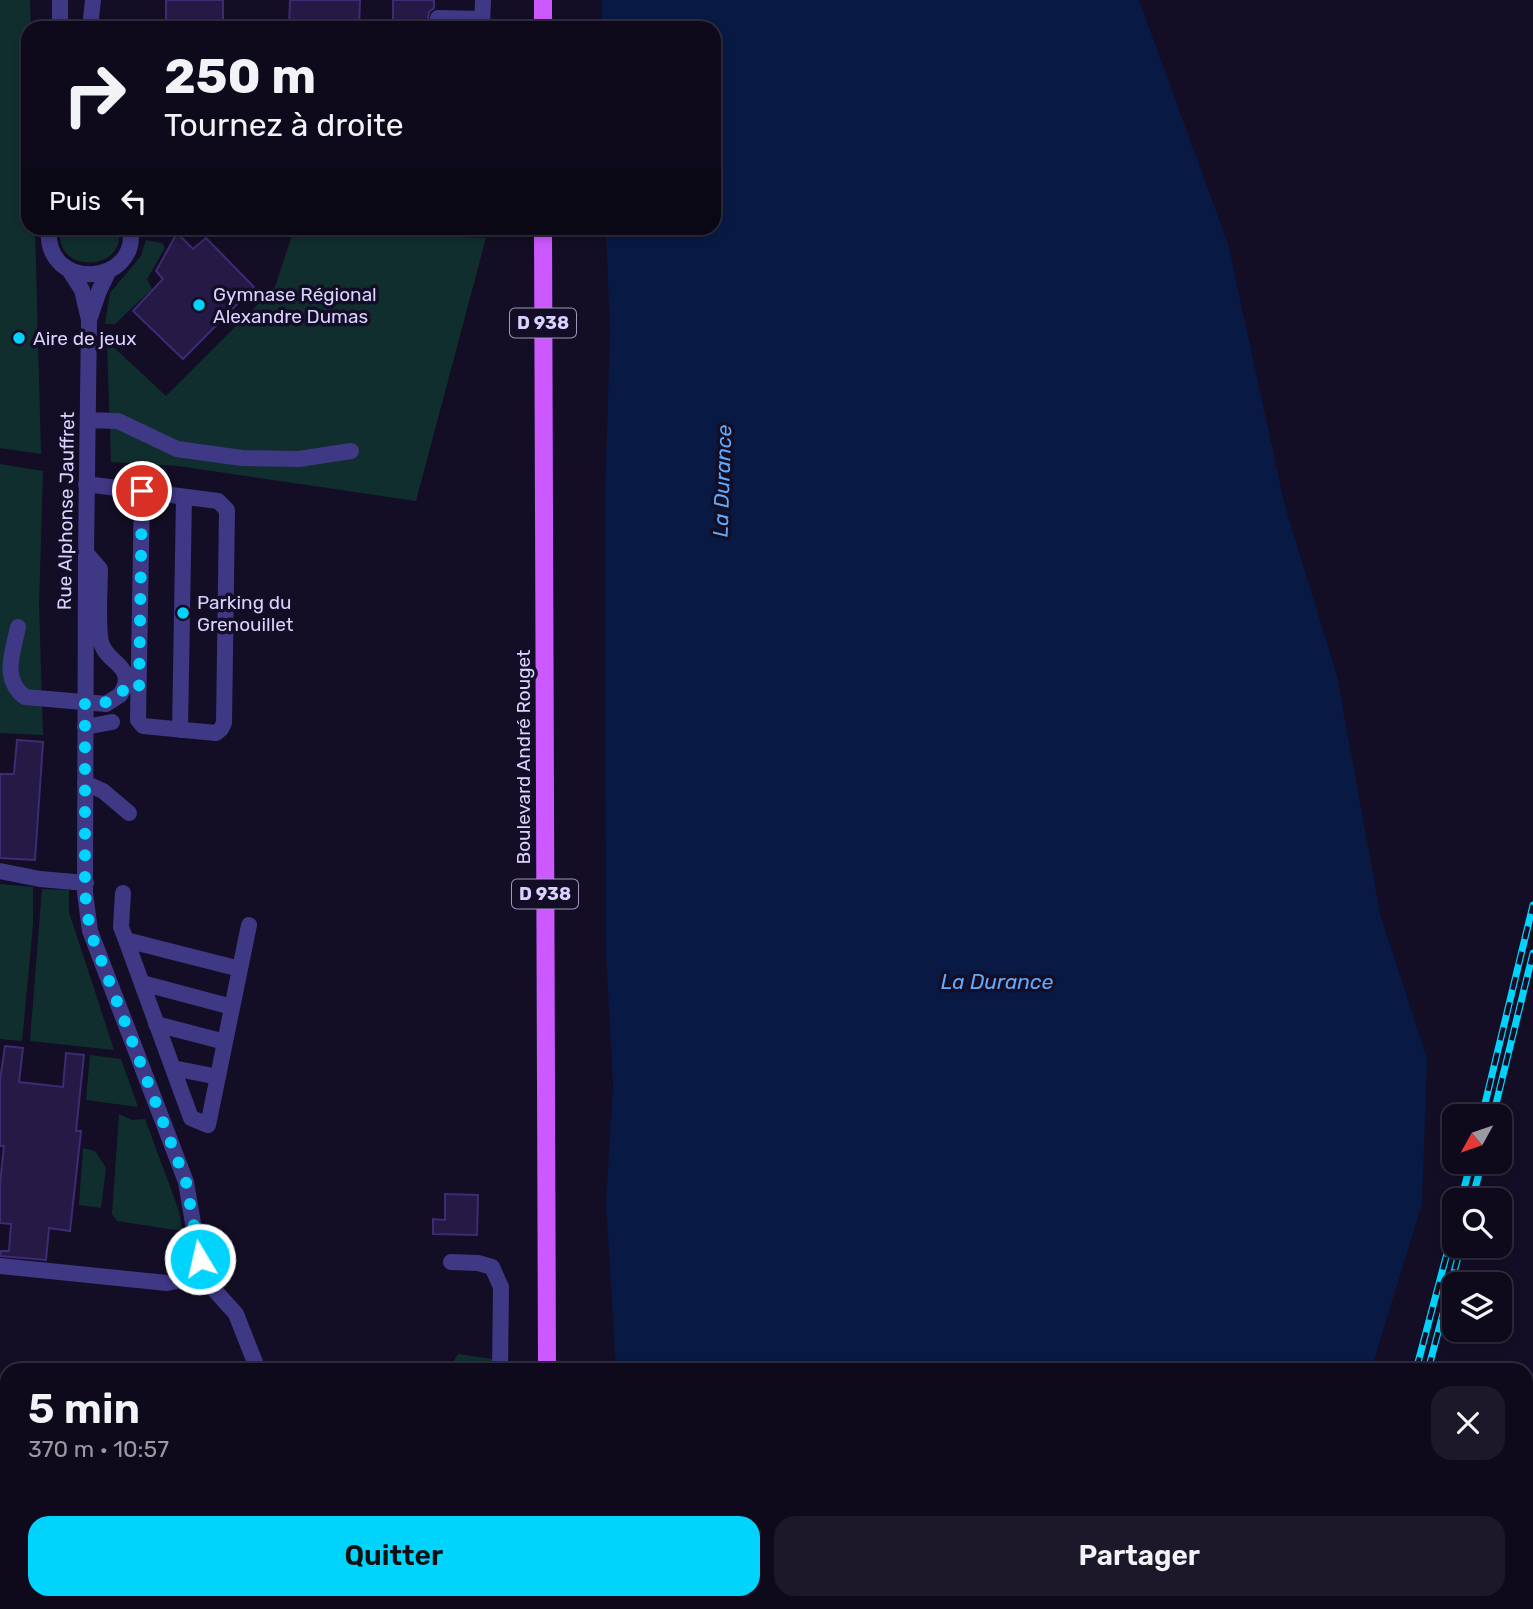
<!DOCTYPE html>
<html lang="fr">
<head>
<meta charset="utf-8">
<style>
  :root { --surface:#0e0a1c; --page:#1c1829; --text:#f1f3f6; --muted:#9b9aa3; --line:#2e2b3b; --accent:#00d4fd }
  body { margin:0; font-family:Rubik,sans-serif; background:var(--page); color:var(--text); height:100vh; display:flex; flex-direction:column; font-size:26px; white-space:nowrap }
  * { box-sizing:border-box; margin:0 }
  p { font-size:23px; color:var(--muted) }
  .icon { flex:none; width:38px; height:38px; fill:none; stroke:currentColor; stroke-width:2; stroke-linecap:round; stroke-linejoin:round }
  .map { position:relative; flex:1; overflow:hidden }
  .drawer { position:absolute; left:0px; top:1363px; width:1533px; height:247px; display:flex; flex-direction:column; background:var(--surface); border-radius:21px 21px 0 0; box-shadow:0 4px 10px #0003,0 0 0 2px var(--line) }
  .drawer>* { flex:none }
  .top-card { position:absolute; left:21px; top:21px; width:700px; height:214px; border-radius:21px; box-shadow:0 4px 10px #0003,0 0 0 2px var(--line); background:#0e0a1c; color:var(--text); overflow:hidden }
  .needle { width:46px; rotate:230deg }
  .buttons { position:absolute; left:1442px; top:1104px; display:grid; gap:14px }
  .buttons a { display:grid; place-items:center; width:70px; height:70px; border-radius:14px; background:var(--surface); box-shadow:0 4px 10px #0003,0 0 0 2px var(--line); font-size:35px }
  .pin { position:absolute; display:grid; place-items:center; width:60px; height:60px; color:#fff; margin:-30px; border:4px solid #fff; border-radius:50%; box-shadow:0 2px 7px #0007 }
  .me { position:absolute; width:77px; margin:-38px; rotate:351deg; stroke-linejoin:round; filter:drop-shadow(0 0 5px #0008) }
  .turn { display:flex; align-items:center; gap:24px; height:147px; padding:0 28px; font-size:32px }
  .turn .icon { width:91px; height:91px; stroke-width:2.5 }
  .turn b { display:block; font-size:49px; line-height:60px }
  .then { display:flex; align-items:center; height:66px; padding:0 28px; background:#0003; gap:14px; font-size:26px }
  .round { display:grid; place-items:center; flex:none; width:74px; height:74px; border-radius:21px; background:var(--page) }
  .summary { display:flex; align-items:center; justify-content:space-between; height:119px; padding:0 28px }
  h1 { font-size:42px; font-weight:600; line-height:52px }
  .button { display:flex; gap:14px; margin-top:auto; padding:14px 28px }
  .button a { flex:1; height:80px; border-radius:21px; background:var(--accent); color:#111; font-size:28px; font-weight:600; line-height:80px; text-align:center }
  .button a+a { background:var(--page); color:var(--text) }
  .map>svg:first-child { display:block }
  .green { fill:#112e2f }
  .water { fill:#081a43 }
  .building { fill:#251946; stroke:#3e2b73; stroke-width:2 }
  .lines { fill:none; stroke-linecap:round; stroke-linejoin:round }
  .minor { stroke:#3f3885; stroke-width:16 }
  .major { stroke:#cb59ff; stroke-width:18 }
  .rail-casing { stroke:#00d4fd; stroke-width:7 }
  .rail { stroke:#130e25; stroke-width:4.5; stroke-dasharray:13; stroke-linecap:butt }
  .route { stroke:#00d4fd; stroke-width:12; stroke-dasharray:0 21.6 }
  .poi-dot { fill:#00d4fd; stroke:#130e25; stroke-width:2.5 }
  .labels { text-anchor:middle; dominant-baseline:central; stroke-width:7; stroke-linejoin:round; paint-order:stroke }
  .shield { fill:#130e25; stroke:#9e97be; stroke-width:2 }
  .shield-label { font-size:18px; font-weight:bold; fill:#dad2ff }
  .poi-label { font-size:19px; fill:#dad2ff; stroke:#130e25; text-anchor:start }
  .street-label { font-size:19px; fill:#dad2ff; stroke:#130e25 }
  .water-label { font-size:21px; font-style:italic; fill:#60abff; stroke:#130e25 }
</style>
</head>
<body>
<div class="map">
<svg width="1533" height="1609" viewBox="0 0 1533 1609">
  <rect width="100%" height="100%" fill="#130e25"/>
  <path class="green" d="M0,0H30L31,28H28V228H35L41,454L0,448Z
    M61,228H118C129,273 51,275 61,228Z
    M294,229L486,238L416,501L178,466L111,462L107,341L166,396L275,287Z
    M146,240L162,243L165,248L147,279L152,289L115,324H105L110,293L141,256Z
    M0,464L43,471L39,605L43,735L0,733Z
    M0,884L33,887V925L22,1041L0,1039Z
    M42,889L69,890V912L114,1050L30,1041Z
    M90,1055L121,1059L138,1107L86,1100Z
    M119,1114L132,1120L145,1119L179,1211L182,1231L117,1221L112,1214Z
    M83,1148L95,1151L106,1168L101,1208L79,1205Z
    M458,1354L492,1359V1370H448Z
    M364,1603H489V1609H366Z"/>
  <path class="water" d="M602,0H1139L1228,244L1285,506L1337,676L1381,918L1427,1058L1422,1204L1371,1370H616L606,1202L613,1086L606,953L605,501L610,332L606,228H714V28H602Z
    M631,1603H1411L1413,1609H632Z"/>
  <path class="building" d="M166,0H223V20H166Z
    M290,0H360L359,28H289Z
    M393,0H434V8L429,12L428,18L434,28H393Z
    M177,233L193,249L206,238L254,287L183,359L133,311L163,279L156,271Z
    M17,740L43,742L35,860L0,858V774H14Z
    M5,1046L23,1048L19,1082L63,1087L66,1053L84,1055L76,1131H81L70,1231L49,1228L46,1260L0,1256L1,1251H9L11,1224L0,1223V1184L4,1146H0V1080Z
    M445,1194L478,1195L477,1235L433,1234V1219L445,1220Z"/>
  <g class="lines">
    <path class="minor" d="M438,18L482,19
      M60,28V0
      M90,28L93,0
      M482,28L483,0
      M49,228C43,293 141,286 130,228
      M69,270L82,290L89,320L86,553L85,893L90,931L186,1182L202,1276
      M89,320L99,291L109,270
      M88,420L118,421L177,449L242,458L299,459L351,451
      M86,484L218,501L227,510L224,723L221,729L216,733L143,726L138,720L142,491
      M18,627C13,652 1,679 25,697L106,704L120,695C139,666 106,664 101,642C97,626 100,587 100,569L86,553
      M85,727L112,722
      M180,730L184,497
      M85,783L103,791L129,813
      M0,871L40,879L86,883
      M123,893L121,927L126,940L191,1118L208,1125L249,925
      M126,940L240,969
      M142,983L232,1007
      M156,1024L225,1042
      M173,1068L218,1077
      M451,1262L478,1263L492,1267L501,1287L500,1370
      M0,1266L167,1283L202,1276L236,1314L258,1370
      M355,1603L358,1609
      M494,1609V1603"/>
    <path class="major" d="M543,28V0
      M543,228L547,1370
      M548,1609V1603"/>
    <g class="rail-casing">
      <path id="rail" d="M1482,1116L1533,905
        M1493,1116L1533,953
        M1461,1200L1471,1162
        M1472,1200L1482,1162
        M1416,1370L1454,1227
        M1428,1370L1461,1246
        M1348,1609L1350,1603
        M1361,1609L1363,1603"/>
    </g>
    <use href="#rail" class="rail"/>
  </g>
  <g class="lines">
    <path class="route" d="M142,491L139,690L124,689C114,705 102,703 85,703V893L90,931L186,1182L200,1259"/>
  </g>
  <g class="poi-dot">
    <circle cx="199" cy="305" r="7"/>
    <circle cx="19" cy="338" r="7"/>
    <circle cx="183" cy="613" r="7"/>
  </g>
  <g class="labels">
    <g class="shield">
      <rect x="510" y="308.5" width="66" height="29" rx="5"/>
      <rect x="512" y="879.5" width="66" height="29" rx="5"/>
    </g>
    <g class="shield-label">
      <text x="543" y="323">D 938</text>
      <text x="545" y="894">D 938</text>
    </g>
    <g class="poi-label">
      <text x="213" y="294">Gymnase Régional<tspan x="213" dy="22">Alexandre Dumas</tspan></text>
      <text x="33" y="338">Aire de jeux</text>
      <text x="197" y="602">Parking du<tspan x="197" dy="22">Grenouillet</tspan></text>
    </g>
    <g class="street-label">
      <text transform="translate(66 511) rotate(-89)">Rue Alphonse Jauffret</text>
      <text transform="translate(523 757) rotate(-90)">Boulevard André Rouget</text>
    </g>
    <g class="water-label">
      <text transform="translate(722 481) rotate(-88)">La Durance</text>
      <text x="997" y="981">La Durance</text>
    </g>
  </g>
</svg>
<div class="buttons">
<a><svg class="needle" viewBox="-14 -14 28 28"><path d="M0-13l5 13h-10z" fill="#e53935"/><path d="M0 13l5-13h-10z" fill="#9b9aa3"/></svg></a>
<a><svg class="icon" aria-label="search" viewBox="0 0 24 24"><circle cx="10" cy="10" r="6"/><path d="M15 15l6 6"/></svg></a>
<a><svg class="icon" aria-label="layers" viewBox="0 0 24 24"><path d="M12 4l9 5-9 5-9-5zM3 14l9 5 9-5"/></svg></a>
</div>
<div class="pin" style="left:142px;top:491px;background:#d93025"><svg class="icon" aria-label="arrive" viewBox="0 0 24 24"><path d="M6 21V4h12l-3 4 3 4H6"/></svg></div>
<svg class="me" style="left:200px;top:1259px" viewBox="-20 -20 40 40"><circle r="17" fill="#00d4fd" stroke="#fff" stroke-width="3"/><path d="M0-11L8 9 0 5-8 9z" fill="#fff"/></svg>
<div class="top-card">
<div class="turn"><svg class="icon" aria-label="right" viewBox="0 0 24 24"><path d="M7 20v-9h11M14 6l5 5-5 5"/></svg><div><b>250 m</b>Tournez à droite</div></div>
<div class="then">Puis<svg class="icon" aria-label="left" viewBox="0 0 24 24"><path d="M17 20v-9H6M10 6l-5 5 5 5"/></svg></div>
</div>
<section class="drawer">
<div class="summary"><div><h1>5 min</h1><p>370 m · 10:57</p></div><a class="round"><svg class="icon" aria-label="close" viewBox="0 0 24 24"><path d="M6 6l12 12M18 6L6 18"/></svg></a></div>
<div class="button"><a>Quitter</a><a>Partager</a></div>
</section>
</div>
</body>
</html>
